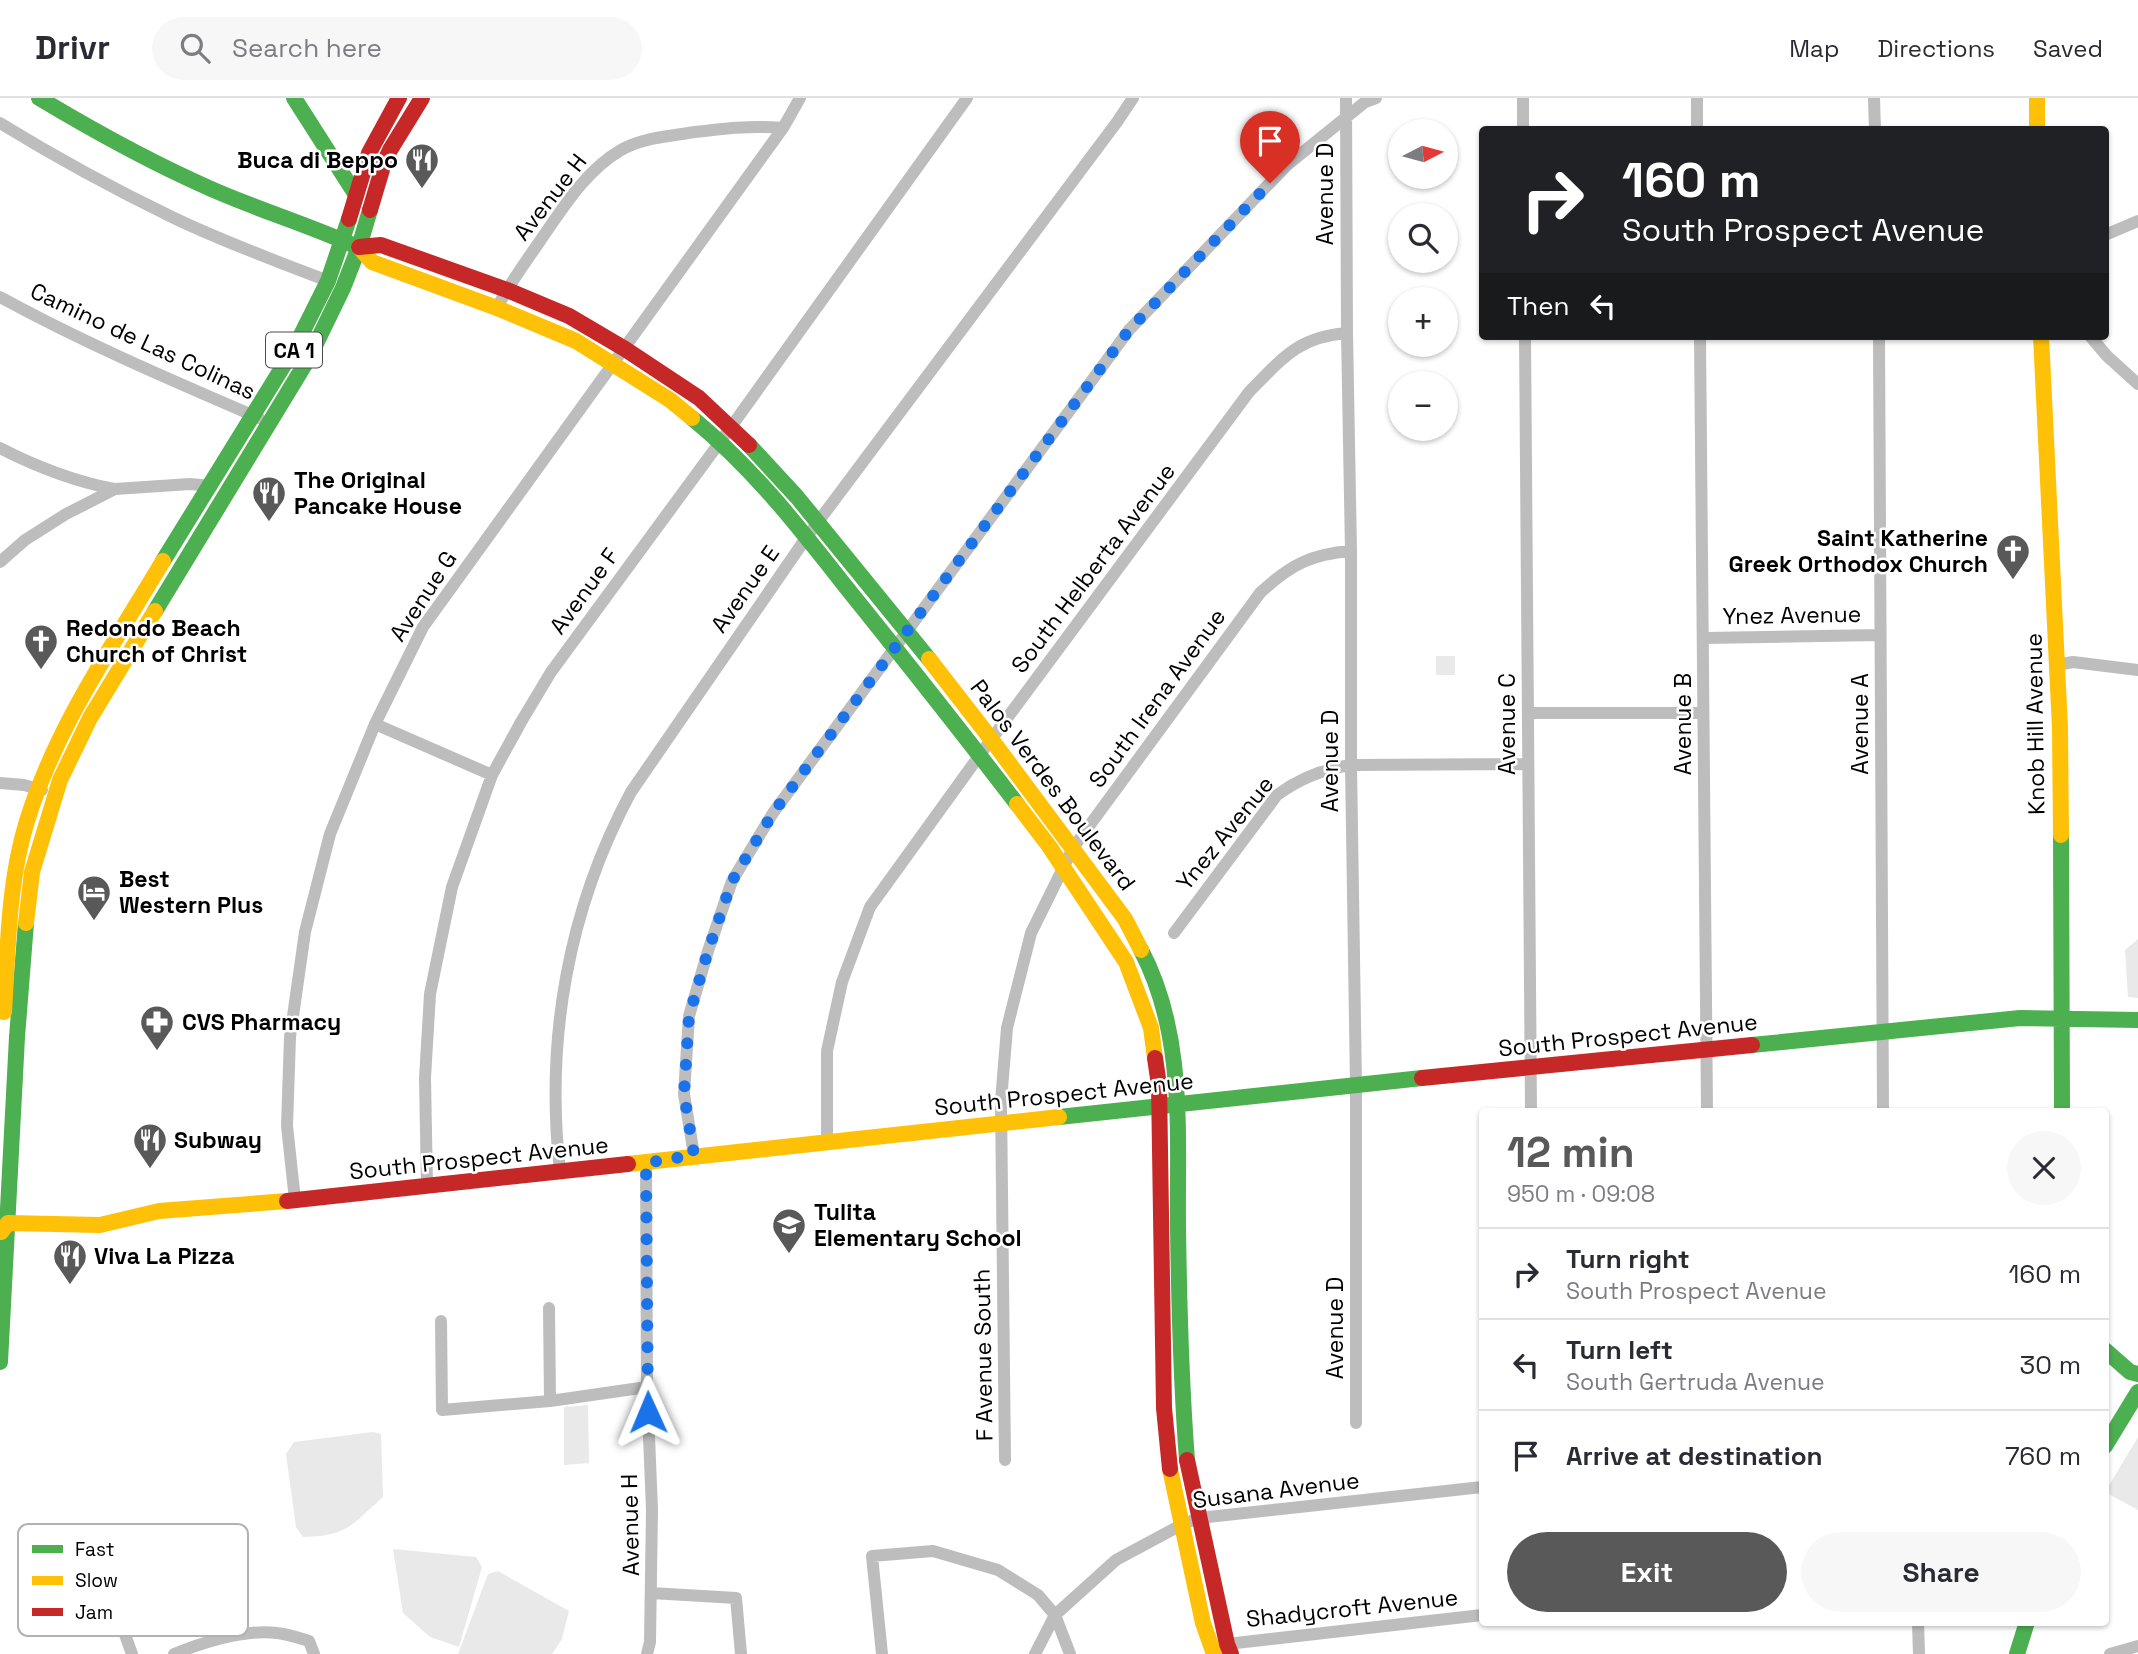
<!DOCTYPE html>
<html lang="en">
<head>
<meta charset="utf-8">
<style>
  :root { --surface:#fff; --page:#f7f7f7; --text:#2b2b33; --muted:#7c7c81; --line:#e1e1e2; --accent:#595959 }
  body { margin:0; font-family:"Space Grotesk",sans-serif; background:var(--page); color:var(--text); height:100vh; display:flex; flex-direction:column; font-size:26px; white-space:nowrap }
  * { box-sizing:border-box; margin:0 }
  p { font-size:23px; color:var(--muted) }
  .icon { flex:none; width:38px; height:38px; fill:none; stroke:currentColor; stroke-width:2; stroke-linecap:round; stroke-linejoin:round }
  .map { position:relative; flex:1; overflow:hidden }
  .side { position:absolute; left:1479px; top:1010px; width:630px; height:518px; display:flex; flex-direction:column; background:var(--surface); border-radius:7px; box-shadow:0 2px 5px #0004 }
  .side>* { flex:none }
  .top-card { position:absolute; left:1479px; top:28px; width:630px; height:214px; border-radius:7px; box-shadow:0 2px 5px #0004; background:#202124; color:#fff; overflow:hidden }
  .needle { width:46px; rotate:84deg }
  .buttons { position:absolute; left:1388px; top:21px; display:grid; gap:14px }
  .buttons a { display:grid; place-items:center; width:70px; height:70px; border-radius:50%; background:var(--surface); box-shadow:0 2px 5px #0004; font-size:35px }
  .pin { position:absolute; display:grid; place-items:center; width:60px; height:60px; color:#fff; margin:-72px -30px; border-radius:50% 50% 50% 0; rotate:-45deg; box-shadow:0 0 7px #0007 }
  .pin .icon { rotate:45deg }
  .me { position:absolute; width:77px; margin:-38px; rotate:359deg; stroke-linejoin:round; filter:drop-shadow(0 0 5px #0008) }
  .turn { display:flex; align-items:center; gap:24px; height:147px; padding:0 28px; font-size:32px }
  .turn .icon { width:91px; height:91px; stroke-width:2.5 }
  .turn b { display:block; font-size:49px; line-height:60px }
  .then { display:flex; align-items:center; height:66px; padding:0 28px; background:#0003; gap:14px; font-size:26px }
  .round { display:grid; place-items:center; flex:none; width:74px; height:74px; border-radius:37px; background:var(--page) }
  .summary { display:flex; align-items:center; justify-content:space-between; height:119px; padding:0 28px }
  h1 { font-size:42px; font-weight:600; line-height:52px; color:var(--accent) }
  .button { display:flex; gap:14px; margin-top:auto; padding:14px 28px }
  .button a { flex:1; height:80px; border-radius:42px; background:var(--accent); color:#fff; font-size:28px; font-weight:600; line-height:80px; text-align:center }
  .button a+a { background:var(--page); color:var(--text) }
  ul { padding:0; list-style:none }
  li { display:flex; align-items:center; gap:21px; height:91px; padding:0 28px; border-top:2px solid var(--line) }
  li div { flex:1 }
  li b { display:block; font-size:26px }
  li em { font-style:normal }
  header { display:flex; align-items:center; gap:42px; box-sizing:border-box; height:98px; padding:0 35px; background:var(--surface); border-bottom:2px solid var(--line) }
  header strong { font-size:33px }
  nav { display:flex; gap:38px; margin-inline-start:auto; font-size:24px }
  .search { width:490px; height:63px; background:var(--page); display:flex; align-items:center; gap:18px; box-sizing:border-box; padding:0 24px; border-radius:38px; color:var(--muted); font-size:26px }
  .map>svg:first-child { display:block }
  .green { fill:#e9e9e9 }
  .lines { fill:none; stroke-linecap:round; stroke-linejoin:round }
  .street { stroke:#bdbdbd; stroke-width:12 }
  .fast { stroke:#4caf50; stroke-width:16 }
  .slow { stroke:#ffc107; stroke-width:16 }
  .jam { stroke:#c62828; stroke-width:16 }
  .route { stroke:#1a73e8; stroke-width:12; stroke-dasharray:0 21.6 }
  .labels { text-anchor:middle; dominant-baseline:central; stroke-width:5; stroke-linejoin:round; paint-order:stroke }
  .shield { fill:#fff; stroke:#4c4c4c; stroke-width:2 }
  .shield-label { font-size:21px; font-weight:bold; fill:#000 }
  .poi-label { font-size:23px; font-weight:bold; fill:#000; stroke:#fff; text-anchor:start }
  .street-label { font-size:23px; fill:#000; stroke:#fff }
  .key { fill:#fff; stroke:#b2b2b2; stroke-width:2 }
  .key-label { font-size:19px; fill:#000 }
</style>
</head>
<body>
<header>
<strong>Drivr</strong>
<div class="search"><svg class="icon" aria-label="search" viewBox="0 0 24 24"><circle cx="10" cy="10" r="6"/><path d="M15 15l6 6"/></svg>Search here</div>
<nav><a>Map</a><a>Directions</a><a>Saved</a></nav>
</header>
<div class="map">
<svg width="2138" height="1556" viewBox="0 0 2138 1556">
  <rect width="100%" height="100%" fill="#fff"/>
  <path class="green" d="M1436,558H1455V577H1436Z
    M2138,841V900L2128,899L2125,852Z
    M588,1307L589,1365L564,1367V1309Z
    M373,1334L381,1336L383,1399C351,1427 348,1438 303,1439L296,1429L286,1356L294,1344Z
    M2138,1339V1412L2105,1394Z
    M393,1451L476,1459L482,1469L459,1549L430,1539L403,1515Z
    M498,1473L569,1513L562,1541L552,1556H458L488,1476Z"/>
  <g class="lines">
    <path class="street" d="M1346,0L1347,235L1351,453V667L1356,987V1325
      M1523,0V32
      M1697,0V32
      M1874,0L1875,32
      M0,25C57,60 114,91 174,120C224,144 276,163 328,183
      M2105,137L2138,123
      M0,199C84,245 171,282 259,320
      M497,210C509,186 525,165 540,143C563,110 585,73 621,52C642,40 665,39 688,35C720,31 751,27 783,30
      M1525,238L1531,1013
      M1700,238L1707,1013
      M1879,238L1883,1013
      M2090,238L2107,258L2138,286
      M0,350C37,369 73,383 114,391
      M0,464L25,442L66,416L115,391L190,386L212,388
      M1704,540L1880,537
      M2057,567L2073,564L2138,572
      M1529,615H1703
      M375,626L492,677
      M0,685L24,687L42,692
      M1174,835L1277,697C1300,680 1323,671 1351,667L1528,666
      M827,1044V953L842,884L870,809L979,658L1249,294C1282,261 1297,239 1347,235
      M694,1057L684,996L689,918L708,853L732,783L773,715L1129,232L1287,67L1365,4L1376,0
      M646,1065L647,1289L652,1412L650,1544L647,1556
      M560,1073C545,942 568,811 631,694L806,440L1117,24L1133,0
      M427,1088L425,980L430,896L452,789L492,677L521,624L551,574L731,329L967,0
      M295,1102L287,1028L290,939L305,834L330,736L375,626L423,529L783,30L800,0
      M549,1210L550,1303
      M441,1223L442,1312L550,1303L647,1289
      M1005,1362L1001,1003L1007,930L1031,835L1073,750L1260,495C1290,467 1311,456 1351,453
      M106,1484L132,1556
      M651,1495L736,1500L741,1556
      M1918,1524L1919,1556
      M1227,1546L1482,1517
      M174,1556C204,1544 245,1531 277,1535C288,1536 299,1540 309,1543L314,1556
      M882,1556L872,1458L933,1453L998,1472L1038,1497L1055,1517L1070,1556
      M1035,1556L1055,1517L1116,1462L1183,1426L1199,1420L1482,1389
      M2110,1556L2138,1548"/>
    <path class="fast" d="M39,0C94,33 150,64 209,90C256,111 306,126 353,147
      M294,0L356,97
      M692,320C752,369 799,429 846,489C904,561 961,633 1017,706
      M749,347L797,399L929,561
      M163,463L295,249L328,183L349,121
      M155,513L310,258L343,190L359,149L370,112
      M2061,737L2062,1013
      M1141,852C1186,937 1177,1036 1178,1128C1179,1206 1181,1284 1187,1362
      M1752,947L2020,920L2138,922
      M1059,1019L1422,980
      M2105,1252L2130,1274L2138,1276
      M0,1264L17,939L26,825
      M2105,1348L2138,1294
      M2017,1556L2027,1524"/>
    <path class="slow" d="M2037,0V32
      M359,149L372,164L497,210L576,243L670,302L692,320
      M2041,238L2060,630L2061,737
      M929,561L991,641L1125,821L1141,852
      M1017,706L1049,748L1126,864L1151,930L1155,960
      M26,825L32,774L60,682L90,620L155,513
      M4,914C8,851 8,784 27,723C56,629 113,547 163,463
      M628,1066L1059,1019
      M1,1134L8,1125L100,1127L159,1113L287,1103
      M1170,1371L1203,1525L1214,1556"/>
    <path class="jam" d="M370,112L384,65L390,52L422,0
      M349,121L369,55L399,0
      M359,149L381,147L507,192L569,218L625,251L699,300L749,347
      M1155,960L1159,987L1164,1310L1170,1371
      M1422,980L1752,947
      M287,1103L628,1066
      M1187,1362L1227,1546L1231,1556"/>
  </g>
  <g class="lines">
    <path class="route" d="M648,1314L646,1065L694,1057L684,996L689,918L708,853L732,783L773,715L1129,232L1270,85"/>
  </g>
  <defs>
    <g id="restaurant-pin" transform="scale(1.75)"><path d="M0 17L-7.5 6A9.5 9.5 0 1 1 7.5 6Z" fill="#595959" stroke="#fff"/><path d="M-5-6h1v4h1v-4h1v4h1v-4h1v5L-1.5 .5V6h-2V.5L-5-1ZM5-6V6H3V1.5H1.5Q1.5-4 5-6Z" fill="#fff"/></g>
    <g id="church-pin" transform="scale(1.75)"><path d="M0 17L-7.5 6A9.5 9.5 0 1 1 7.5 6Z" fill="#595959" stroke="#fff"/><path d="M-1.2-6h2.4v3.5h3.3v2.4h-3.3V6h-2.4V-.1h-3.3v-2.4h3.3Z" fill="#fff"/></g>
    <g id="hotel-pin" transform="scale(1.75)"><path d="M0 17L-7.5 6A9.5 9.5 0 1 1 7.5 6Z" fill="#595959" stroke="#fff"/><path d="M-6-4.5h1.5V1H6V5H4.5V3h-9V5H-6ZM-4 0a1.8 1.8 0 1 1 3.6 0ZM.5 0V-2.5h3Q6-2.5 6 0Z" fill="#fff"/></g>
    <g id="pharmacy-pin" transform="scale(1.75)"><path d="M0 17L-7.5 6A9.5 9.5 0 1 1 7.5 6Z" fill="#595959" stroke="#fff"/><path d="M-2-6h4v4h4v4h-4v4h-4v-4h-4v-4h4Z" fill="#fff"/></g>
    <g id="school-pin" transform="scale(1.75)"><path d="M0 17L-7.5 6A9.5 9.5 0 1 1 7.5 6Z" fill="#595959" stroke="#fff"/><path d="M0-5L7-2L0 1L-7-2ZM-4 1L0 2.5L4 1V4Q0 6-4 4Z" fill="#fff"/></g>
  </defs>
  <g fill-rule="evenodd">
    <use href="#restaurant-pin" x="422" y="62"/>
    <use href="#restaurant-pin" x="269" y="395"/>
    <use href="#church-pin" x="2013" y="453"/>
    <use href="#church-pin" x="41" y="543"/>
    <use href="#hotel-pin" x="94" y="794"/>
    <use href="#pharmacy-pin" x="157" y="924"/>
    <use href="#restaurant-pin" x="150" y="1042"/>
    <use href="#school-pin" x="789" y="1127"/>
    <use href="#restaurant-pin" x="70" y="1158"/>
  </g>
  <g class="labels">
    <rect class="shield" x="266" y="234.5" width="56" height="35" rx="5"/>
    <g class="shield-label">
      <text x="294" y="252">CA 1</text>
    </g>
    <g class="poi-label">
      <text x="398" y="62" text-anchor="end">Buca di Beppo</text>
      <text x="294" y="382">The Original<tspan x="294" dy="26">Pancake House</tspan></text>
      <text x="1988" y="440" text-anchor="end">Saint Katherine<tspan x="1988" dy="26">Greek Orthodox Church</tspan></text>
      <text x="66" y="530">Redondo Beach<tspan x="66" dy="26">Church of Christ</tspan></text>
      <text x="119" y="781">Best<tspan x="119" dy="26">Western Plus</tspan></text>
      <text x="182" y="924">CVS Pharmacy</text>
      <text x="174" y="1042">Subway</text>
      <text x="814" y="1114">Tulita<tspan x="814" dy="26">Elementary School</tspan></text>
      <text x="94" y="1158">Viva La Pizza</text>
    </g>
    <g class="street-label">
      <text transform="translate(1325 96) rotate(-90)">Avenue D</text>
      <text transform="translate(550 99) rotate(-52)">Avenue H</text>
      <text transform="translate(143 243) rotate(25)">Camino de Las Colinas</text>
      <text transform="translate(1093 470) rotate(-53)">South Helberta Avenue</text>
      <text transform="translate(745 491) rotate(-55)">Avenue E</text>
      <text transform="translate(584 493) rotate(-54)">Avenue F</text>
      <text transform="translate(423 498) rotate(-57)">Avenue G</text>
      <text transform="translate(1792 517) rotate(-1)">Ynez Avenue</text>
      <text transform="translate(1157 600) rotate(-54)">South Irena Avenue</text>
      <text transform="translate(1507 626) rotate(-90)">Avenue C</text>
      <text transform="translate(1683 626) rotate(-90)">Avenue B</text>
      <text transform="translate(1860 626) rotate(-90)">Avenue A</text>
      <text transform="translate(2035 626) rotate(-91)">Knob Hill Avenue</text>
      <text transform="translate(1330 663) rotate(-90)">Avenue D</text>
      <text transform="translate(1053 687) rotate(53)">Palos Verdes Boulevard</text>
      <text transform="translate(1225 735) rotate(-51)">Ynez Avenue</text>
      <text transform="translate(1628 937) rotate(-6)">South Prospect Avenue</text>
      <text transform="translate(1064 996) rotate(-6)">South Prospect Avenue</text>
      <text transform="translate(479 1060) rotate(-6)">South Prospect Avenue</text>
      <text transform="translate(1335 1230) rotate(-90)">Avenue D</text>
      <text transform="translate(983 1257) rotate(-91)">F Avenue South</text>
      <text transform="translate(1276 1392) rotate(-7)">Susana Avenue</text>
      <text transform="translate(630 1427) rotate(-91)">Avenue H</text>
      <text transform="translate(1352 1510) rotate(-6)">Shadycroft Avenue</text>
    </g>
  </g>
  <rect x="18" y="1426" width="230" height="112" rx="10" class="key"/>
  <rect x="32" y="1447" width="31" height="8" fill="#4caf50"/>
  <rect x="32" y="1478" width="31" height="9" fill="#ffc107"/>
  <rect x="32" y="1510" width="31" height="8" fill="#c62828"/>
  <g class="key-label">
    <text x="75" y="1458">Fast</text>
    <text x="75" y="1489">Slow</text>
    <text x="75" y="1521">Jam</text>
  </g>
</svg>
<div class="buttons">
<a><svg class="needle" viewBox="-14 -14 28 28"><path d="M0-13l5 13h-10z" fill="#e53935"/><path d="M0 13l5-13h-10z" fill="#7c7c81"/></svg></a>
<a><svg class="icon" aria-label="search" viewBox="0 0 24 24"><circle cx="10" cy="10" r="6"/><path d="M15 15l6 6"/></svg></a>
<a>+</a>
<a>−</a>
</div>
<div class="pin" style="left:1270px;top:85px;background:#d93025"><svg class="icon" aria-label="arrive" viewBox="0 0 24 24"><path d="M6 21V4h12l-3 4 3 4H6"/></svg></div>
<svg class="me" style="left:648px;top:1314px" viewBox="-20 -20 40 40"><path d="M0-17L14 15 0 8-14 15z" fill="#1a73e8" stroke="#fff" stroke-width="4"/></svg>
<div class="top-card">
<div class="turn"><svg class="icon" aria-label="right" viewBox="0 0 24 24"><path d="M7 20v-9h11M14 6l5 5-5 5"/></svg><div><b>160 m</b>South Prospect Avenue</div></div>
<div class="then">Then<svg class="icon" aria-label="left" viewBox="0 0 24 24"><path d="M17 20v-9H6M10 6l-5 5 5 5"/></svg></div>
</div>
<section class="side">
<div class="summary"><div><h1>12 min</h1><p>950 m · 09:08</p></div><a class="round"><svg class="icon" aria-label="close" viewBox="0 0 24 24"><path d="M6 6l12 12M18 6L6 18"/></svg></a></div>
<ul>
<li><svg class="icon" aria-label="right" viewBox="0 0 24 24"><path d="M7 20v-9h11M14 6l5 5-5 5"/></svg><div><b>Turn right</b><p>South Prospect Avenue</p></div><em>160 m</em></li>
<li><svg class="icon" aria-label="left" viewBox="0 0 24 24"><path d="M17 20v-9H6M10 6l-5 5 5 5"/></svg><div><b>Turn left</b><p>South Gertruda Avenue</p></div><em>30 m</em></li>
<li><svg class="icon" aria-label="arrive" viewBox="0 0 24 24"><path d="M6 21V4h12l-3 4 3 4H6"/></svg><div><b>Arrive at destination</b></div><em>760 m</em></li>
</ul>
<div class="button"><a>Exit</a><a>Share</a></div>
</section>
</div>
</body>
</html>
